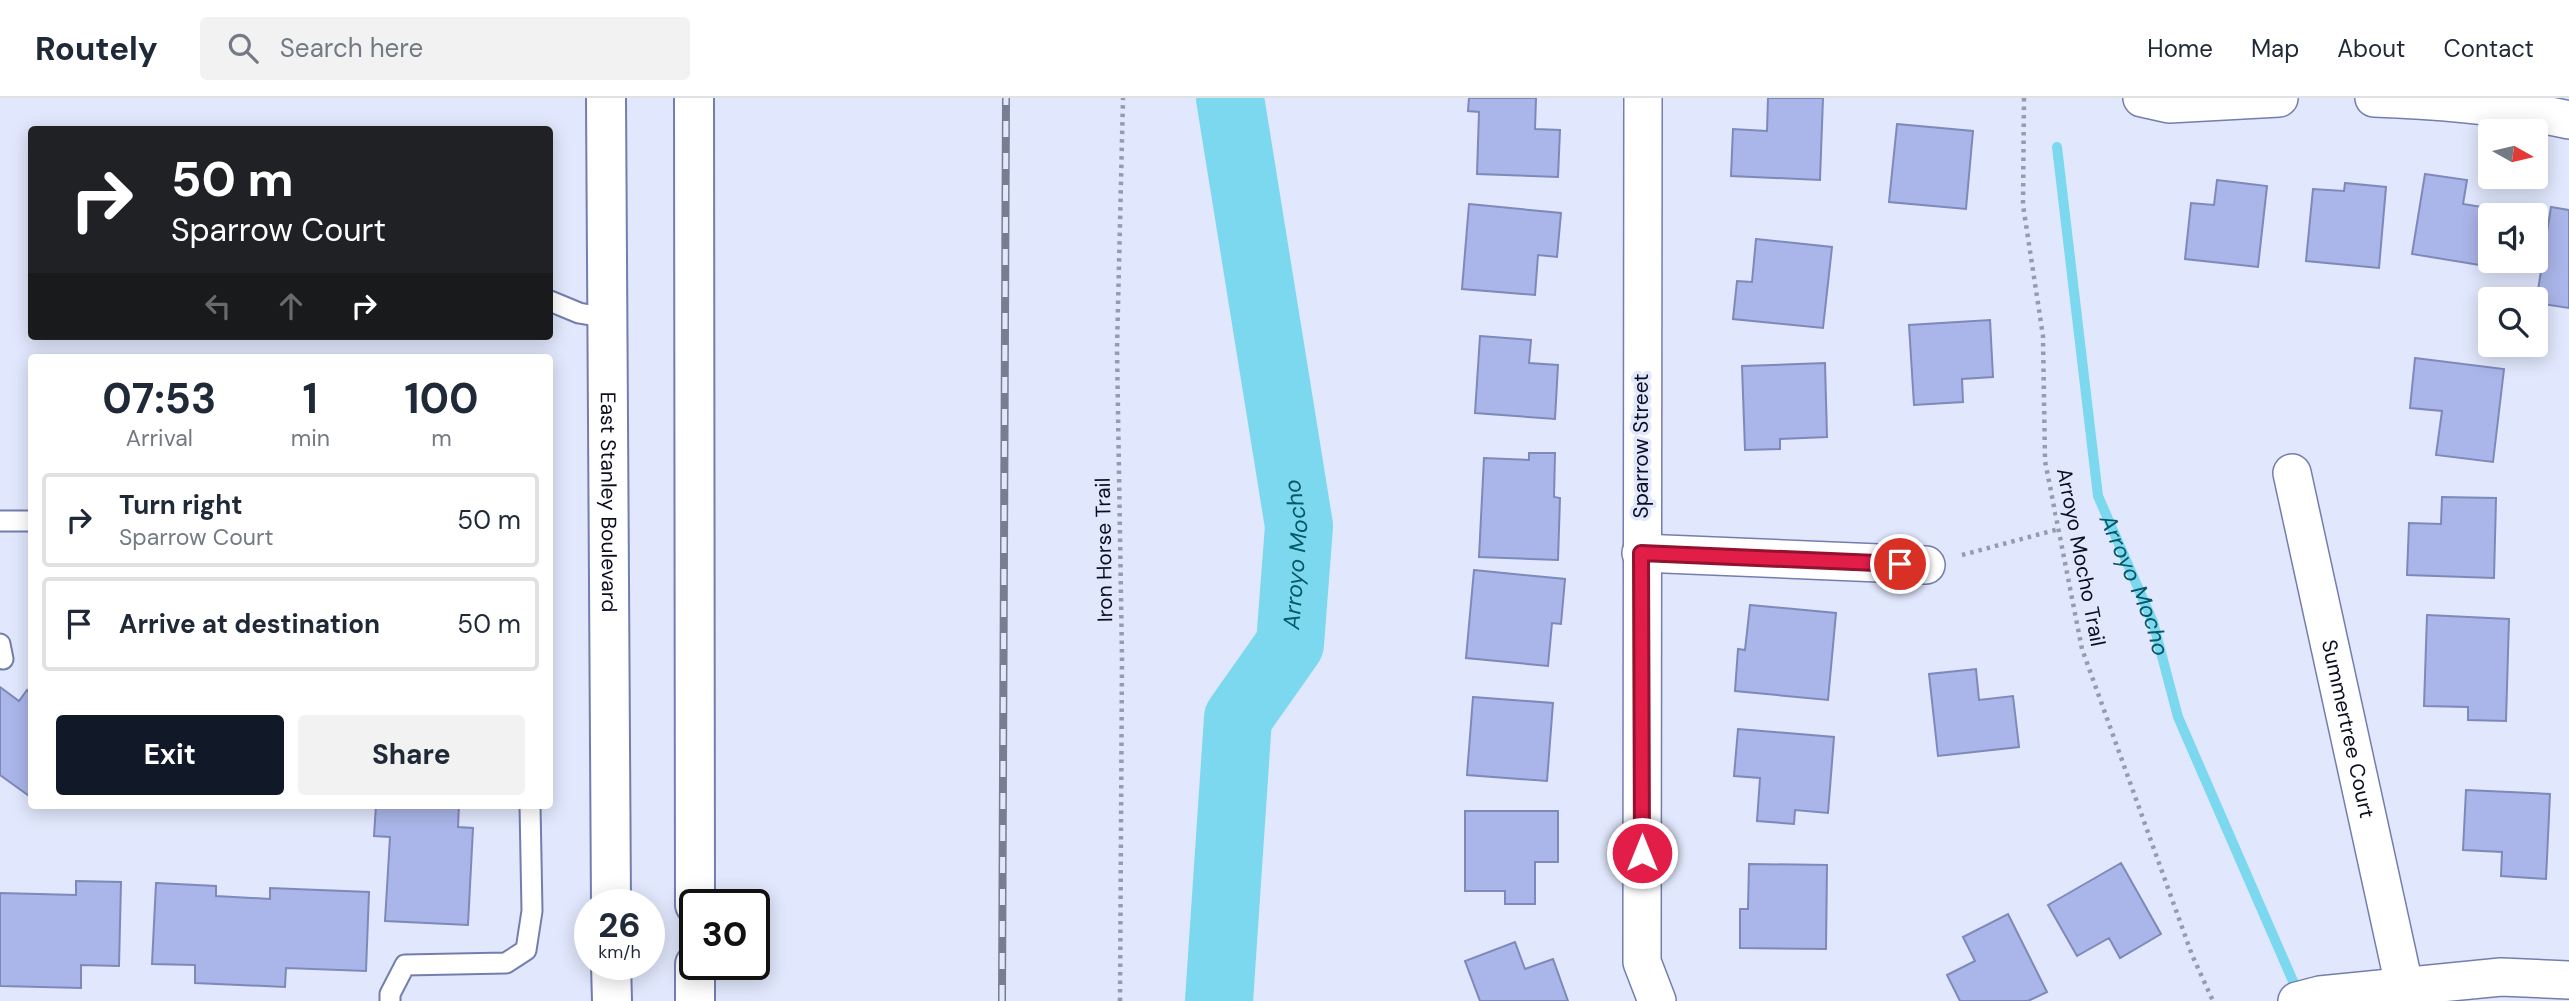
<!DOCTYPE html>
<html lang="en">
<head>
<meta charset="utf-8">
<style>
  :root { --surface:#fff; --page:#f2f2f3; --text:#1f2937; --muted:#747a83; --line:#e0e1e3; --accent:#111827 }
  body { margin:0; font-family:"DM Sans",sans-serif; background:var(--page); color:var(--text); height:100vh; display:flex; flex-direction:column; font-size:26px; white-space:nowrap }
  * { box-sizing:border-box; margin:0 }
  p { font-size:23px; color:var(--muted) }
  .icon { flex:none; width:38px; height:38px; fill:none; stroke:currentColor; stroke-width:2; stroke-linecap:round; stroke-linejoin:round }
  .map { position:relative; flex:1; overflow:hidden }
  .sheet { position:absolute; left:28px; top:256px; width:525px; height:455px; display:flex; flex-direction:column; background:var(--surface); border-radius:7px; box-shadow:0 4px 18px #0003 }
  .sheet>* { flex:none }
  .top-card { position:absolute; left:28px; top:28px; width:525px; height:214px; border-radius:7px; box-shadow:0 4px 18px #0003; background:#202124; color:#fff; overflow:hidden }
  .needle { width:46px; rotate:98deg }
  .buttons { position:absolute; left:2478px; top:21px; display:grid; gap:14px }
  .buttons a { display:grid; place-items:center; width:70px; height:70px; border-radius:7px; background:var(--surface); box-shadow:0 4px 18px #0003; font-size:35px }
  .speed { position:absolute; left:574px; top:791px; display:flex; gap:14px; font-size:35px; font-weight:700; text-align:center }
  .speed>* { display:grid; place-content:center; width:91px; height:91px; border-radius:50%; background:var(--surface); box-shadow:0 4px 18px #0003; line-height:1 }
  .speed small { font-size:18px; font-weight:400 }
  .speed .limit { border:4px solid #111; border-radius:10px; background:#fff; color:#111 }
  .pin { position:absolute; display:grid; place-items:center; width:60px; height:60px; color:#fff; margin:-30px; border:4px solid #fff; border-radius:50%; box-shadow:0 2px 7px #0007 }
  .me { position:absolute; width:77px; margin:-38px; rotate:0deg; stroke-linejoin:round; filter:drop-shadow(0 0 5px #0008) }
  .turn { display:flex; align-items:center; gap:24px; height:147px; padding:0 28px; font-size:32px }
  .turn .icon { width:91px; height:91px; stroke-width:2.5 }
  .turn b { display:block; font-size:49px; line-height:60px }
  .lanes { display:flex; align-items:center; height:66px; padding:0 28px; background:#0003; justify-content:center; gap:35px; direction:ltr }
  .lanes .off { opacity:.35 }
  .eta { display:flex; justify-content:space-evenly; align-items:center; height:119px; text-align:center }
  .eta b { font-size:42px; font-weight:700; line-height:49px }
  .cta { display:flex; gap:14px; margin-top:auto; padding:14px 28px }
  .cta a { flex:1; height:80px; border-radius:7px; background:var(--accent); color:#fff; font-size:28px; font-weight:700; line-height:80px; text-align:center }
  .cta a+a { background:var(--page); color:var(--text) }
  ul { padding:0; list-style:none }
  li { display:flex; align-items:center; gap:21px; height:94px; margin:0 14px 10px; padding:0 14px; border:4px solid var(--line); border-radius:7px }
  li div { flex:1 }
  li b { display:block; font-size:26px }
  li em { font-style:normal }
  header { display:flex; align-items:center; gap:42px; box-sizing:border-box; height:98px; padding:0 35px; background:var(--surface); border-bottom:2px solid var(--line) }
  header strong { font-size:33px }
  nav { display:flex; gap:38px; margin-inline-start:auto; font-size:24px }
  .search { width:490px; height:63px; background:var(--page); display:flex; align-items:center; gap:18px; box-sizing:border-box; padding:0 24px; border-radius:7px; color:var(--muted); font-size:26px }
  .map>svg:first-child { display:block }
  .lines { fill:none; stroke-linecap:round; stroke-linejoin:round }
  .stream { stroke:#7cd8ee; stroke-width:10 }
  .river { stroke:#7cd8ee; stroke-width:68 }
  .building { fill:#aab5e9; stroke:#7e89ba; stroke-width:2 }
  .service-casing { stroke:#737eae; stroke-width:23 }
  .minor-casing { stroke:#737eae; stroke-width:40 }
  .primary-casing { stroke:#737eae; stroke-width:42 }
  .path { stroke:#969baf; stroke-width:4.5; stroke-dasharray:3.5 5; stroke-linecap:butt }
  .service { stroke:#fff; stroke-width:19 }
  .minor { stroke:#fff; stroke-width:37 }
  .primary { stroke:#fff; stroke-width:38 }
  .rail-casing { stroke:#787d90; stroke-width:8 }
  .rail { stroke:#e1e7fc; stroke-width:5; stroke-dasharray:16; stroke-linecap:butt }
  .route-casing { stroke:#92132f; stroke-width:18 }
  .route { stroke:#e11d48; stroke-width:12 }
  .labels { text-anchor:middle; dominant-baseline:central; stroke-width:7; stroke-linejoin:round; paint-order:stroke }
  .street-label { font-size:21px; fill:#0b0e20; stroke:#e1e7fc }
  .water-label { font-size:23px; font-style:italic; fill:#035867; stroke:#e1e7fc }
</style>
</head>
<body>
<header>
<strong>Routely</strong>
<div class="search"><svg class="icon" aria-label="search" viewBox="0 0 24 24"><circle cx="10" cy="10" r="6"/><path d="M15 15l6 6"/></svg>Search here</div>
<nav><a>Home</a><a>Map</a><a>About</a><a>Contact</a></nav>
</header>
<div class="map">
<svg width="2569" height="903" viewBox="0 0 2569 903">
  <rect width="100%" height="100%" fill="#e1e7fc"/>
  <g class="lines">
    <path class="stream" id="s1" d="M2057,49L2098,398L2153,524L2178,619L2299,897"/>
    <path class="river" id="s2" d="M1219,903L1238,620L1290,546L1299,428L1230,0"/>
  </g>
  <path class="building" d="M1469,0H1536L1535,31L1560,32L1558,79L1477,76L1479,14L1468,13Z
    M1768,0H1823L1820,82L1731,78L1733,31L1767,33Z
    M1897,26L1973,33L1966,111L1889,104Z
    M2425,76L2467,82L2463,106L2501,112L2500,117H2490L2492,169L2412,156Z
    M2217,82L2267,88L2258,169L2185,161L2191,105L2214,107Z
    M2345,85L2386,89L2379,170L2306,163L2313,91L2344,93Z
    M1469,106L1561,115L1557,159L1538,157L1535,197L1462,191Z
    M2551,109L2569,112V210L2536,205Z
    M1756,141L1832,149L1823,230L1733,221L1737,183L1752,184Z
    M1990,222L1993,279L1962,281L1963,304L1914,307L1909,227Z
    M1480,238L1531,242L1529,265L1558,267L1555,321L1475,315Z
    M2415,260L2504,271L2493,364L2436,357L2442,313L2410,310Z
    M1825,265L1827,339L1780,341V351L1745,352L1742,268Z
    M1529,355H1555L1554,399L1560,400L1558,462L1479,459L1484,360L1529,362Z
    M2442,399L2496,400L2494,480L2407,477L2409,425L2441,426Z
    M1474,472L1565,481L1561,526L1552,525L1548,568L1466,560Z
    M1750,507L1836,515L1828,602L1735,593L1738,551L1745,552Z
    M2427,517L2509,521L2506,623L2468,622V609L2424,608Z
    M1976,571L1979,602L2013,598L2019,649L1938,658L1929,576Z
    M0,589L19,603L27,592L32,596V700L0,677Z
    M1473,599L1553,605L1547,683L1467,677Z
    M1738,631L1834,639L1828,715L1795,712L1794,726L1757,723L1760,680L1734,678Z
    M2466,692L2550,696L2546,781L2501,778L2502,754L2463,752Z
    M376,707H459L458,729L473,730L468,827L385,823L390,739L374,738Z
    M1465,713H1558V764H1535V806H1505V793H1465Z
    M2121,765L2161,836L2120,860L2109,840L2077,858L2048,807Z
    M1749,766L1827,767L1826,851L1740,850V811H1748Z
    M76,783L121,784L119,868L81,867V890L0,888V795L76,797Z
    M156,785L216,788V798L270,801V790L369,794L366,873L286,870L285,889L195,885V867L152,866Z
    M2008,816L2047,894L2028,903H1960L1947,877L1975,863L1963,839Z
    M1515,844L1525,871L1553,861L1568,903H1480L1465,863Z"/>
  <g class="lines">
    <g class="service-casing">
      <path id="service" d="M550,203L579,215L607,220
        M0,423H32
        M0,546L3,561
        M390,903V896L405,867L506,865L526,852L532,813L530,707"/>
    </g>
    <g class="minor-casing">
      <g id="minor">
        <path d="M1643,0L1642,864L1657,903"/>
        <path d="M2142,0L2169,6L2279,0"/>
        <path d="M2374,0C2439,2 2506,8 2569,22"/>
        <path id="s3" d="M2292,375L2404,887"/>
        <path d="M1641,455L1926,467"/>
        <path d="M2297,903L2320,897L2501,879L2569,882"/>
      </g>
    </g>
    <g class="primary-casing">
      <g id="primary">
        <path id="s4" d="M606,0L611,807"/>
        <path d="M694,0L695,807"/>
        <path d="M611,866L612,903"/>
        <path d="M695,866V903"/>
      </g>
    </g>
    <path class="path" d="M2024,0L2023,107L2043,238L2045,363L2082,551L2192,857L2213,903
      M1962,457L2059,431
      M1120,903L1122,560L1117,251L1123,0"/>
    <use href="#service" class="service"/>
    <use href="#minor" class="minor"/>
    <use href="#primary" class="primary"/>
    <g class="rail-casing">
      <path id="rail" d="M1002,903L1006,0"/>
    </g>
    <use href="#rail" class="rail"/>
  </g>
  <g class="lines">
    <g class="route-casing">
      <path id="route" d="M1642,755L1641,455L1900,466"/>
    </g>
    <use href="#route" class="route"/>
  </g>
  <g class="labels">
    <g class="street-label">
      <text transform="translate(1641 348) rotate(-90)">Sparrow Street</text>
      <text stroke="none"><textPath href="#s4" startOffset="404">East Stanley Boulevard</textPath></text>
      <text transform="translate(1104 452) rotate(-91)">Iron Horse Trail</text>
      <text transform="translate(2081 459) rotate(79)">Arroyo Mocho Trail</text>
      <text stroke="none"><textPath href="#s3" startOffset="262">Summertree Court</textPath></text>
    </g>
    <g class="water-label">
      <text stroke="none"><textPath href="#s2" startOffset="464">Arroyo Mocho</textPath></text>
      <text stroke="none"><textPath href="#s1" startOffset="448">Arroyo Mocho</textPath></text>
    </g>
  </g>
</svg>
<div class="buttons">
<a><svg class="needle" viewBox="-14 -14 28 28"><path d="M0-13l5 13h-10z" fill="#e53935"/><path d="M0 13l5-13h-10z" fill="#747a83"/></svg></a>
<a><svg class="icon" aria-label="sound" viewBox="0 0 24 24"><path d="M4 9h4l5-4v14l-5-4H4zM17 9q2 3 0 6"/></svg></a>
<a><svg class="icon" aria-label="search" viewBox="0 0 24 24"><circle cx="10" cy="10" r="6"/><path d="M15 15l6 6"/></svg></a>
</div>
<div class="speed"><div>26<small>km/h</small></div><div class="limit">30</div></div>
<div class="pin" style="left:1900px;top:466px;background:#d93025"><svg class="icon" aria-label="arrive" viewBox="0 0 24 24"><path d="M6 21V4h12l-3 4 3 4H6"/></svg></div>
<svg class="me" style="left:1642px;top:755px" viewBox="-20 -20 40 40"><circle r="17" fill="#e11d48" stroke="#fff" stroke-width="3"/><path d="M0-11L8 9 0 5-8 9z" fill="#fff"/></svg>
<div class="top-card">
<div class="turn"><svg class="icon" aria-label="right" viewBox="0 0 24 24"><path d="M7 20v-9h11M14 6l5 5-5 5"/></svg><div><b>50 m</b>Sparrow Court</div></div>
<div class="lanes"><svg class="icon off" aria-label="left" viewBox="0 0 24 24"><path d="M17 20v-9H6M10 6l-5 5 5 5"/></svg><svg class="icon off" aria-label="ahead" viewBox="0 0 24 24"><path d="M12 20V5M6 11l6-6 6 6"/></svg><svg class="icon" aria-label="right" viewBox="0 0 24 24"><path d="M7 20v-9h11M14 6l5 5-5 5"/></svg></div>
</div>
<section class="sheet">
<div class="eta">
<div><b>07:53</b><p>Arrival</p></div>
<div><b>1</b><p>min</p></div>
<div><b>100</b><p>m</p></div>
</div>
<ul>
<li><svg class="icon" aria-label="right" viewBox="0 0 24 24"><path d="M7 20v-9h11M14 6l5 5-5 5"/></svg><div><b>Turn right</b><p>Sparrow Court</p></div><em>50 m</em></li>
<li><svg class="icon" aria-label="arrive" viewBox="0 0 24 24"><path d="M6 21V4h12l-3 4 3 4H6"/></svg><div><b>Arrive at destination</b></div><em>50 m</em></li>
</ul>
<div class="cta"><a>Exit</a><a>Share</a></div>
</section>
</div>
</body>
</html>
